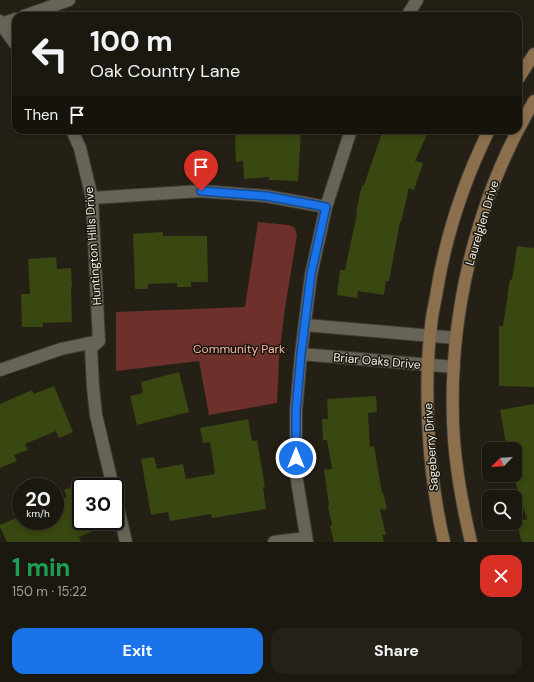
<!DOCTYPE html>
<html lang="en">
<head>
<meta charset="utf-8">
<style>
  :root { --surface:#1b1810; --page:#242119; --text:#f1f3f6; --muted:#a0a09f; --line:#393730; --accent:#1a73e8 }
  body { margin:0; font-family:"DM Sans",sans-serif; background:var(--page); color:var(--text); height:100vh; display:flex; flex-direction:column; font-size:15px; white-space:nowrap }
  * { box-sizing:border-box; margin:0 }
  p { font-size:13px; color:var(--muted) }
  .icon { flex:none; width:22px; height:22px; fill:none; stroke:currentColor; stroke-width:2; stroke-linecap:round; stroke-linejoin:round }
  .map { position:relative; height:542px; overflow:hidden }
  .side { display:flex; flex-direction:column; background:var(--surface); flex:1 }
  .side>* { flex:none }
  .hud { position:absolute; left:12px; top:12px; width:510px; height:122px; border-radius:12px; box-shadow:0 2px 6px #0003,0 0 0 1px var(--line); background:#1b1810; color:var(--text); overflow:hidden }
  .needle { width:26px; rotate:246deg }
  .tools { position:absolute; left:482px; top:442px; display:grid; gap:8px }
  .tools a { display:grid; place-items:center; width:40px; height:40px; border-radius:8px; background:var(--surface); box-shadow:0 2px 6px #0003,0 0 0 1px var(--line); font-size:20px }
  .speed { position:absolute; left:12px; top:478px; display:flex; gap:8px; font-size:20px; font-weight:700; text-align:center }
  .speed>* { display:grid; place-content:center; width:52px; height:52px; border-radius:50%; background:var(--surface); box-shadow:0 2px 6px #0003,0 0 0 1px var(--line); line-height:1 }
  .speed small { font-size:10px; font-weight:400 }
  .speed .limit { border:2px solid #111; border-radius:6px; background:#fff; color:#111 }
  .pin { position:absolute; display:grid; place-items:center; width:34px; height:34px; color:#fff; margin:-41px -17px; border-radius:50% 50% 50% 0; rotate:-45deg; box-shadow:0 0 4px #0007 }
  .pin .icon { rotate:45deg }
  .me { position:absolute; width:44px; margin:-22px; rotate:0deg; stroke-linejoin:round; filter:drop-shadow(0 0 3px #0008) }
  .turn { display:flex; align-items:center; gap:14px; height:84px; padding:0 12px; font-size:18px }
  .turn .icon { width:52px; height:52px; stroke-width:2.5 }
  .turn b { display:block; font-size:28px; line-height:34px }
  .then { display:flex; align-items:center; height:38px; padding:0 12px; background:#0003; gap:8px; font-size:15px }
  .round { display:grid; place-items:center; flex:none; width:42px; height:42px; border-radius:12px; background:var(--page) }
  .headline { display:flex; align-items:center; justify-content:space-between; height:68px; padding:0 12px }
  h1 { font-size:24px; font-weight:700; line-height:30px; color:#1e9e55 }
  .cta { display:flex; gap:8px; margin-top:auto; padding:8px 12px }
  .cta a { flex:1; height:46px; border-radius:12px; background:var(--accent); color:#fff; font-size:16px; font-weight:700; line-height:46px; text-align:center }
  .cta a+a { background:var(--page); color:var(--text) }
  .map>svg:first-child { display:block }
  .green { fill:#6d302a }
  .building { fill:#394710 }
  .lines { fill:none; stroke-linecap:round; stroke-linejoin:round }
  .street-casing { stroke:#3f3d36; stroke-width:14 }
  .secondary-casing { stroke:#3f3d36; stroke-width:14 }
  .street { stroke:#676357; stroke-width:12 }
  .secondary { stroke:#8c6f4d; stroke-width:12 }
  .route-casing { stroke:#114b97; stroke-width:10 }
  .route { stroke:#1a73e8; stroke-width:7 }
  .labels { text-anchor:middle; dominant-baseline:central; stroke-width:3; stroke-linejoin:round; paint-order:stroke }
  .street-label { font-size:12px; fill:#f2f0e9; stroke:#1a170d }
  .park-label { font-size:12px; fill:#f8b6ae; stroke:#1a170d }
</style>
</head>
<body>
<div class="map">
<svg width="534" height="542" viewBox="0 0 534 542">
  <rect width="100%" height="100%" fill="#242016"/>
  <path class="green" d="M258,222L289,225L295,228L297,235L285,308L279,358L277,403L209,415L199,361L116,371V312L245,307Z"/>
  <path class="building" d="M271,130H301L298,181L269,180V177L244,179L243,161L236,162L235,135L271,133Z
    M383,130H429L415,161L423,163L414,190L409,188L401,222H400L389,281H386L384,295L358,291L357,298L337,295L340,270H345L357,213L356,212L362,185H364Z
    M163,232V236H207L208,282H191V287H177V283L148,284V289H135L133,234Z
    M517,246L534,248V387L499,386V326H503L510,279L512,280Z
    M56,257L57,269L71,268L72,287H71L72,322L43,323V327H22L21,294H30L28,259Z
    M179,372L189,412L137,425L130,396L143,393L141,382Z
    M54,386L73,432L59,438L56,431L25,444L28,450L14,455L17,461L0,468V404L32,390L34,394Z
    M376,396L377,412L368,413L370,447L374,446L382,493L383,492L387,509L380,510L386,535H382L384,542H334L330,526L332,525L328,506L329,505L324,470L332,469L327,440H323L322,419H328L327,399Z
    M534,404V542H522L516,522L527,519L515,481V449H507L500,410Z
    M248,419L252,441L257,440L265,487H263L266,509L212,518L211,514L170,521L168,512L151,515L141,459L154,457L157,469L183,464L186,479L215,474L210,442L203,443L200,428Z
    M81,483V521L114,522L79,537L81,542H7L0,527V525L21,516V521H55V502L67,497L64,490Z"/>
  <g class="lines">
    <g class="street-casing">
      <path id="street" d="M24,16L69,0
        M407,16L417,0
        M0,21L1,24L16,45
        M1,24L16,19
        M72,130L80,148L92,198L99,341
        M92,198L201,191L266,196L326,207
        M305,325L456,338
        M99,341L91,348L93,387L96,415L113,487
        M301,354L454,367
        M0,370L61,349L99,341
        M115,495L126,542
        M274,542L306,538
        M307,542L296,474V411L301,354L311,275L326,207L351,130"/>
    </g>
    <g class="secondary-casing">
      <path id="secondary" d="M518,79L534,54
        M444,542C437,513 433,483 430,453C427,414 426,374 430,335C431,322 433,309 436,296C445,238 463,183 489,130
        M471,542C463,509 457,475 454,441C446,324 474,202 534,101"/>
    </g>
    <use href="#street" class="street"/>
    <use href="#secondary" class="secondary"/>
  </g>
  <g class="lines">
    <g class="route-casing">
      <path id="route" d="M201,191L266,196L326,207L311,274L301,354L296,411V458"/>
    </g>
    <use href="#route" class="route"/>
  </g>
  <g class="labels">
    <g class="street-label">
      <text transform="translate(482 223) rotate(-73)">Laurelglen Drive</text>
      <text transform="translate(93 246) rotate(-94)">Huntington Hills Drive</text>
      <text transform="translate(377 361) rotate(5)">Briar Oaks Drive</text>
      <text transform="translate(431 447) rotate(-94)">Sageberry Drive</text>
    </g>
    <g class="park-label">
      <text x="239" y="349">Community Park</text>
    </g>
  </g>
</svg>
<div class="tools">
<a><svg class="needle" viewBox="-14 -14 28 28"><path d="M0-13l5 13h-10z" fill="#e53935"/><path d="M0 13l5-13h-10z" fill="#a0a09f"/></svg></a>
<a><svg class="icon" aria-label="search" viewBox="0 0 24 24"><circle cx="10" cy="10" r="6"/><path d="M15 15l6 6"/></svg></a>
</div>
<div class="speed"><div>20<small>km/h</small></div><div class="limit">30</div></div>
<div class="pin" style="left:201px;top:191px;background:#d93025"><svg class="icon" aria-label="arrive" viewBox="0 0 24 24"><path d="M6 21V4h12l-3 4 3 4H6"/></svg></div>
<svg class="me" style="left:296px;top:458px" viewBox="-20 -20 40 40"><circle r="17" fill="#1a73e8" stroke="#fff" stroke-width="3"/><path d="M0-11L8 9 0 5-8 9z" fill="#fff"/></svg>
<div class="hud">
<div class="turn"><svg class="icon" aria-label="left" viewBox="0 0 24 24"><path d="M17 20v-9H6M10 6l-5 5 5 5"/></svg><div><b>100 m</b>Oak Country Lane</div></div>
<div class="then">Then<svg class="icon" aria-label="arrive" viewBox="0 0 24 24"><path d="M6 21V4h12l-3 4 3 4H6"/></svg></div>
</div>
</div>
<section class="side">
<div class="headline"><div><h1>1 min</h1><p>150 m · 15:22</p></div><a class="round" style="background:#d93025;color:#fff"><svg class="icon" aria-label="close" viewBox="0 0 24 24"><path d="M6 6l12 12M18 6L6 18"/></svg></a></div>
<div class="cta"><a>Exit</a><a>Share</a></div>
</section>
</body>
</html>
